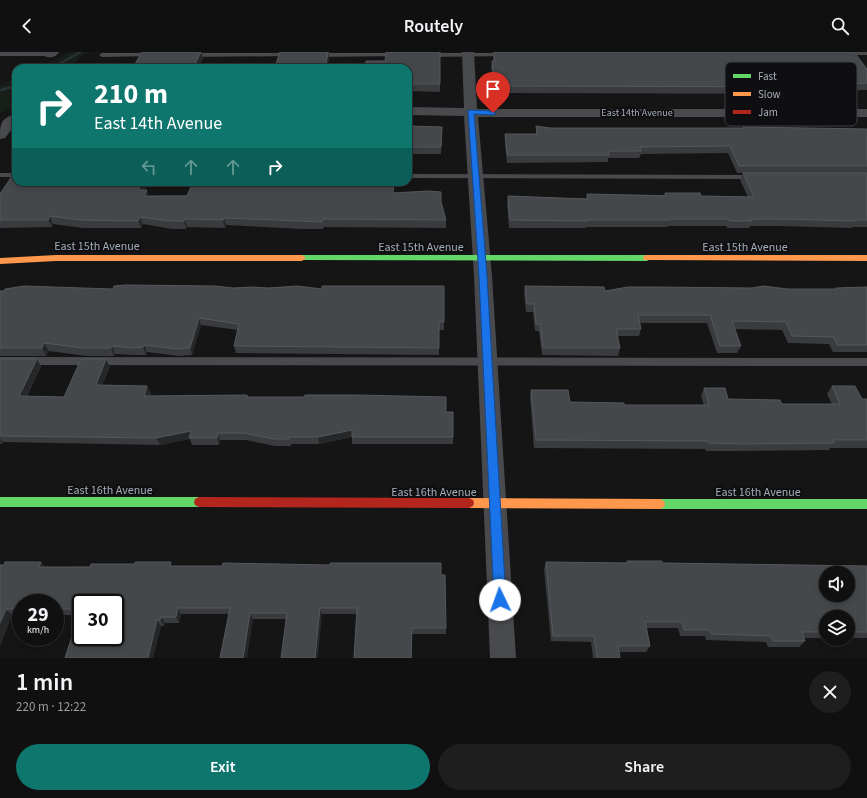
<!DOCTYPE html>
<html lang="en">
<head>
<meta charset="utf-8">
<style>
  :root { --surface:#101010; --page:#1e1e1e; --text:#f1f3f6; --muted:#9c9d9f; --line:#303030; --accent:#0f766e }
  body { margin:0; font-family:"Source Sans 3",sans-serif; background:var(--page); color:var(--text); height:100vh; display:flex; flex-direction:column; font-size:15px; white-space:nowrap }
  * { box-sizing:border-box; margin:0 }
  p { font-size:13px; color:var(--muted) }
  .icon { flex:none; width:22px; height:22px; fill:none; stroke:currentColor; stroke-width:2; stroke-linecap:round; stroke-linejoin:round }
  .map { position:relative; height:606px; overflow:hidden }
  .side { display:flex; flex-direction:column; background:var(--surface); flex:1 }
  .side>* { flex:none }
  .guide { position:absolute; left:12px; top:12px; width:400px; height:122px; border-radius:12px; box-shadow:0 2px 6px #0003,0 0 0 1px var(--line); background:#0f766e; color:#fff; overflow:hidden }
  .fabs { position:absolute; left:819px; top:514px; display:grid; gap:8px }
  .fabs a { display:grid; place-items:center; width:36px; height:36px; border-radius:50%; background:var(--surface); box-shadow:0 2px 6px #0003,0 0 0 1px var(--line); font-size:20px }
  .speed { position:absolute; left:12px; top:542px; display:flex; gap:8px; font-size:20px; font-weight:700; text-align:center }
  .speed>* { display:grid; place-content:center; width:52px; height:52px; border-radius:50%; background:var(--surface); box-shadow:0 2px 6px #0003,0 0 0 1px var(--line); line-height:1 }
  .speed small { font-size:10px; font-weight:400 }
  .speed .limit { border:2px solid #111; border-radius:6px; background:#fff; color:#111 }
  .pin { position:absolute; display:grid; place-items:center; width:34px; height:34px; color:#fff; margin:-41px -17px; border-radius:50% 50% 50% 0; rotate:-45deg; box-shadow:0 0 4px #0007 }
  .pin .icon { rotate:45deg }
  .me { position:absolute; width:44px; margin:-22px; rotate:357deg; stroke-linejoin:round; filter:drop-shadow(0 0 3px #0008) }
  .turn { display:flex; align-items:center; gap:14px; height:84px; padding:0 16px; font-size:18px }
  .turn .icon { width:52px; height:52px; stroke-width:2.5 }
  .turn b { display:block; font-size:28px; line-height:34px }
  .lanes { display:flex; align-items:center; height:38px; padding:0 16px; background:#0003; justify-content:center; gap:20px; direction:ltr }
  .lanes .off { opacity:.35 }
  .round { display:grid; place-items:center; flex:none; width:42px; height:42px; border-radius:21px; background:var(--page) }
  .head { display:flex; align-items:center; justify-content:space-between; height:68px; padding:0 16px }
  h1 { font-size:24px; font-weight:600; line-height:30px }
  .action { display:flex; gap:8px; margin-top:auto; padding:8px 16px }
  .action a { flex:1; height:46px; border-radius:24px; background:var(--accent); color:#fff; font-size:16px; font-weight:600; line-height:46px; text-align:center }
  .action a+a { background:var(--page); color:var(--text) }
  header { display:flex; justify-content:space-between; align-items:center; height:52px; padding:0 16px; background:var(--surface); font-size:18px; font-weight:600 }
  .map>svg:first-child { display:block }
  .green { fill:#181f19 }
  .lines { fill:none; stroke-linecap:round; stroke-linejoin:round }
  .stream { fill:#273237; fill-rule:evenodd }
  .lane { fill:#484a4e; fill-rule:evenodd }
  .street { fill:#484a4e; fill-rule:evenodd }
  .fast { fill:#63d668; fill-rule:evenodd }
  .slow { fill:#ff974d; fill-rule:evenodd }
  .jam { fill:#b3261e; fill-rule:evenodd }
  .wall { fill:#393b3e }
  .shaded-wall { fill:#262728 }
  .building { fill:#45484b; stroke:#54575c; fill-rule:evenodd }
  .route { fill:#1a73e8; stroke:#114b97 }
  .labels { text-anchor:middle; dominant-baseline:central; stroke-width:4; stroke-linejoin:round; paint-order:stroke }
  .far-street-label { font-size:10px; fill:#a4acb7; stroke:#0f0f11 }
  .street-label { font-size:12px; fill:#a4acb7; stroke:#0f0f11 }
  .key { fill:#0f0f11; stroke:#3c3e43; stroke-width:1 }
  .key-label { font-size:11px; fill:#a4acb7 }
</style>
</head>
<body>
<header><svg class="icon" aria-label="back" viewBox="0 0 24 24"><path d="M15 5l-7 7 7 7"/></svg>Routely<svg class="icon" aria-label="search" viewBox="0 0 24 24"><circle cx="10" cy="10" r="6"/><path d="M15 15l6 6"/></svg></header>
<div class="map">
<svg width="867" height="606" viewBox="0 0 867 606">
  <rect width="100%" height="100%" fill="#151515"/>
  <path class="green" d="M71,0H91L79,5L71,16H39Z
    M16,26V56L0,61V33Z"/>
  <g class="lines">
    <path class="stream" d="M78,0H83L54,16H49Z
      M16,32V35L0,40V37Z"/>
    <path class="lane" d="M0,0H50L53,2L50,4H0Z
      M843,0H867V3H841V1Z
      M153,1L155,2V4L102,5L99,3L102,1Z
      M291,1L294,3L293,4L189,5L186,3L189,1Z
      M399,1L402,3L401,4L315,5L312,3L315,1Z
      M507,1L510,3L509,4L427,5L424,3L427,1Z
      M0,121H16V125H0Z
      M408,122L754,123L758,125L754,127L408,126Z
      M0,305L867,306V314L0,313Z"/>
    <path class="street" d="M45,0H59C56,5 51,6 46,5L44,2Z
      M462,0H474L477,57H867V65H478L492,224L516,606H490L474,224L464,64L408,63V55L464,56Z
      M16,62V72L5,86L0,87C0,73 0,66 16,62Z"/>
    <path class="fast" d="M302,203H647L651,206L647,209L299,208L298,206Z
      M0,445H199L203,447L204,450L203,453L199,455H0Z
      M660,447H867V457H660L656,455L655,452L656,449Z"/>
    <path class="slow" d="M56,203H302L306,206L302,209H56L0,212V206Z
      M647,203H867V209L644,208L643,206L644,204Z
      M469,446L660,447L664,449L665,452L664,455L660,457L469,456L465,454L464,451L465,448Z"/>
    <path class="jam" d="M199,445L469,446L473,448L474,451L473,454L469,456L199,455L195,453L194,450L195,447Z"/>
  </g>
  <path class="wall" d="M142,0H201L203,6L200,12H276L280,0H329V6L328,12H362L440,0V40L408,39V16L135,12Z
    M493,0L867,17V38L836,39L835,42L495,41L491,16L492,9H493Z
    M408,74L442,75L441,102H411L410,110H408Z
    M536,74L550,76H743V75L867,77V175H852L851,176L779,174H750L749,176H727L726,174H668L667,175H586V176H509L507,152L508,144L586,147L587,142L664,143L665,141L701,144L748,145L740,128L743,121H737L728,101L641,102L639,106H608V110L507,111L505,89V82H536Z
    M16,95V109H15L11,102Z
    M145,138H147L148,144L394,141L441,150L446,168V176L324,175L323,177H302L226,173L225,176L187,175L186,177H172L143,172L141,176H83L53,172L52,175L0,176V142Z
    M444,234V278H439V303L236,301L234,294L238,278L201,273L192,303L179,304L147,300L146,303H133L115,302L114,304H87L49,299L46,304H0V239L113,237L233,236L322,237Z
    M525,234L605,239L787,237H835L836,236L867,235V300H833L829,292L788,291L782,278L734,277L741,294L737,301H717L707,271H639L641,277L639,284H617L620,296L618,304L542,303L539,279H535L533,260H526L524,241Z
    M0,307H37L41,315L27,344L64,345L110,315L102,333L147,334L151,341L150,344L247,343L248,345L446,360L453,385V392H352V385L319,392H291V394H275L246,388H220L219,393H192L190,387L160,393L3,390L2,392H0Z
    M832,334L862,347H867V396H830L829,398L738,399H706L705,397L534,396L530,345L531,338L570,350L624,353H704L701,344L704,336L728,347L782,352H832L827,342Z
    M627,509L662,511L867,514V586H848V565H826V586H804L805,589L799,595H768L766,590L706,588L705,584H680L678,576H647L650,594L646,600H619L620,606H593L591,590L551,589L544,517L546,510L626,511Z
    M4,513L45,515L174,514L441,523L446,576V582H412V606H354L357,562H322L286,567H253L229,562H181L179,571H165L164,574H161L153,606H65L76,572L73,569L75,563H55V551H21V563H12L0,594Z"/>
  <path class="shaded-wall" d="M201,0L203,6L198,16L195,12Z
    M328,0L329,6L327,16L326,12Z
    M142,130H148L141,146L138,138Z
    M394,130H395L393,149V141Z
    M147,138L149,146L144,144Z
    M50,164L53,172L52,175L48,168Z
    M140,165L143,172L141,176L138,169Z
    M224,166L226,173L225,176L223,168Z
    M185,167L187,175L186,177L184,169Z
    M199,266L201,273L192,303L190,296Z
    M44,291L49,299L46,304L42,296Z
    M144,293L147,300L146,303L143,295Z
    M112,294L115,302L114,304L111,296Z
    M37,307L41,315L23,351L19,344Z
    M106,307L110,315L99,340L96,333Z
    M147,334L151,341L147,351L144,344Z
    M352,378V385L319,392L318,385Z
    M191,379L189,386L190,387L160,393L156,386Z
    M218,381L220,388L219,393L217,386Z
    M0,387L3,390L2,392L0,389Z
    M41,510L46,516L39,515Z
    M178,556L181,562L179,571L176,565Z
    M320,556L322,562L318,606H315Z
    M6,557L12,563L0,594V571Z
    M250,561L253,567L247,606H243Z
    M161,565L165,571L164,574L160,568Z
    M157,568L161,574L153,606H148Z"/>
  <path class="building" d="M142,0H201L195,12H276L280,0H328L326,12H362L366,11V9H385L386,0H440V32H408V16H102L105,12H135Z
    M494,0H854L867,17V31L836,33L837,35L495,34L492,9H495Z
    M408,74L442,75L441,95H410V102L408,103Z
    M536,74L550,76H744L743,75L867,77V114H739L730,94L640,95L641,99H608L609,103H507L505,82H537Z
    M16,95V102H11Z
    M16,118V130H142L138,138H147L144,144H187L193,130H394L393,141L428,139L441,140V150L446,168L323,167L322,170L301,169L224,166L223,168L185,167L184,169H170L140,165L138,169L80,168L50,164L48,168H0V142Z
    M743,121H867V168H854L855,169L782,167H751L752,169H729V167H669L670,168H587L588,169L510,168L508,144L588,147L587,142L666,144L665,141H700L701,144L754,145Z
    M125,233L215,234L233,236L251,235L269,236L297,234L322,237V234H444V270H439V296L234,294L239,272L199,266L190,296L177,297L144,293L143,295L130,296L112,294L111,296H83L44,291L42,296H0V239H4L5,237L24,234L113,237L114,234Z
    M525,234L604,235L605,239L628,235H655L752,236L763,234L787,237H837L836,236L867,235V293H837L834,285L792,284L786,270L732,269L741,294H720L710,263H638L641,277H616L620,296H543L540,272H536L534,252H527Z
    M0,307H37L19,344L64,345L81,307H106L96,333L147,334L144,344L247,343V345H304L305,343H356L446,345V360H453V385H352V378L318,385H289V387H273L244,381H218L217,386H189L191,379L156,386L0,384Z
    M832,334H855L862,347H867V388H833L834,391L742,392L709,391V389L536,388L531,338H568L570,350L624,351V353H709L704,336H725L728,347L780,348L782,352H840Z
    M627,509H662V511L867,514V580H848V565H826V580H802L805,589H773L771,584L711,582L709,578H684L682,570H645L650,594H618L620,606H597L594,584H553L546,510L627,511ZM826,521H848V543H826Z
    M5,510H41L39,515H90L91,512H135V510H171L170,514H222L223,511L330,513V511H441V523H445L446,576H412L411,606H354L357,556H320L315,606H281L287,561H250L243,606H220L230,556H178L176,565H161L160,568H157L148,606H65L77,569H73L77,557H55V551H21V557H6L0,571V513H4ZM81,551H115V585H81Z"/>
  <path class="route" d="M468,58L493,59L496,61L493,63L474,62L487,224L506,548L504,552L500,554L496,552L494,548L479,224Z"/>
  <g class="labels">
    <g class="far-street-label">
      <text x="637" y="61">East 14th Avenue</text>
    </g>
    <g class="street-label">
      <text x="97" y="194">East 15th Avenue</text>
      <text x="421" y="195">East 15th Avenue</text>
      <text x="745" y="195">East 15th Avenue</text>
      <text x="110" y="438">East 16th Avenue</text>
      <text x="434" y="440">East 16th Avenue</text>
      <text x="758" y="440">East 16th Avenue</text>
    </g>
  </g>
  <rect x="725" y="10" width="132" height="64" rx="6" class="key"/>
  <rect x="733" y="22" width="18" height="4" fill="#63d668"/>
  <rect x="733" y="40" width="18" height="4" fill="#ff974d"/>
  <rect x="733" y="58" width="18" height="4" fill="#b3261e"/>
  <g class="key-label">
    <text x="758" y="28">Fast</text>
    <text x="758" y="46">Slow</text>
    <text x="758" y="64">Jam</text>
  </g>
</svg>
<div class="fabs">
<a><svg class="icon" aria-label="sound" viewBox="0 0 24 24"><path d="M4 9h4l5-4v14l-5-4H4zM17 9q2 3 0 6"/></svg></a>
<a><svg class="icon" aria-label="layers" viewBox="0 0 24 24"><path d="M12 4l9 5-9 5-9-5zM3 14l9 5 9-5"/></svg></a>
</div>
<div class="speed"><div>29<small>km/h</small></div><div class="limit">30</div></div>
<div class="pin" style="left:493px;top:61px;background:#d93025"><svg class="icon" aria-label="arrive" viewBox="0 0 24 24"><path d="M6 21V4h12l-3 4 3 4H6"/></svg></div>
<svg class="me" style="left:500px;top:548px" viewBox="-20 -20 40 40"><circle r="19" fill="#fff"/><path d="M0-13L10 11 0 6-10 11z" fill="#1a73e8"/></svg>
<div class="guide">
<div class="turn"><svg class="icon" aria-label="right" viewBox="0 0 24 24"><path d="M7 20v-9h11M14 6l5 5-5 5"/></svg><div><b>210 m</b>East 14th Avenue</div></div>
<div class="lanes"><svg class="icon off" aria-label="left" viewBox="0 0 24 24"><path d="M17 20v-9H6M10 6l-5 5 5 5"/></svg><svg class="icon off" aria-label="ahead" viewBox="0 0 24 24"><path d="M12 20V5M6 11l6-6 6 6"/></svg><svg class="icon off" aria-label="ahead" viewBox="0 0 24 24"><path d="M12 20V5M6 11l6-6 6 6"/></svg><svg class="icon" aria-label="right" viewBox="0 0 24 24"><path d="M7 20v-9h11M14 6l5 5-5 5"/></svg></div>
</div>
</div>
<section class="side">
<div class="head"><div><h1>1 min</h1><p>220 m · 12:22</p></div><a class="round"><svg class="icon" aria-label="close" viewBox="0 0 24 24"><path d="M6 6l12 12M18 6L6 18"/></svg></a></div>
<div class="action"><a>Exit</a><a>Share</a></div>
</section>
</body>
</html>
